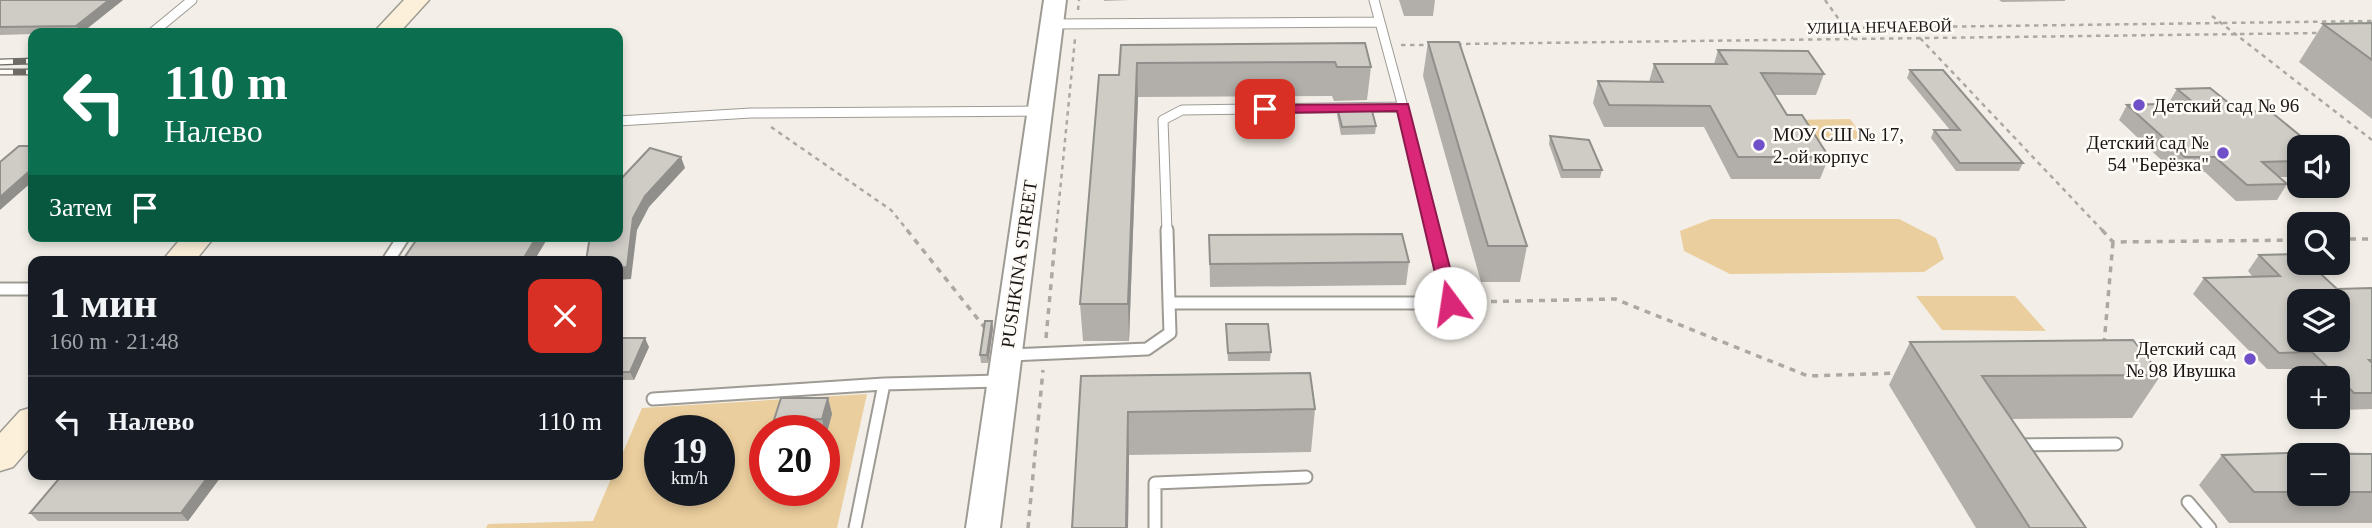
<!DOCTYPE html>
<html lang="ru">
<head>
<meta charset="utf-8">
<style>
  :root { --surface:#171b24; --page:#20242c; --text:#f1f3f6; --muted:#9ea1a6; --line:#363941 }
  body { margin:0; font-family:Georgia,serif; background:var(--page); color:var(--text); height:100vh; display:flex; flex-direction:column; font-size:26px; white-space:nowrap }
  * { box-sizing:border-box; margin:0 }
  p { font-size:23px; color:var(--muted) }
  .icon { flex:none; width:38px; height:38px; fill:none; stroke:currentColor; stroke-width:2; stroke-linecap:round; stroke-linejoin:round }
  .map { position:relative; flex:1; overflow:hidden }
  .panel { position:absolute; left:28px; top:256px; width:595px; height:224px; display:flex; flex-direction:column; background:var(--surface); border-radius:14px; box-shadow:0 4px 10px #0003 }
  .panel>* { flex:none }
  .hud { position:absolute; left:28px; top:28px; width:595px; height:214px; border-radius:14px; box-shadow:0 4px 10px #0003; background:#0b6e4f; color:#fff; overflow:hidden }
  .buttons { position:absolute; left:2287px; top:135px; display:grid; gap:14px }
  .buttons a { display:grid; place-items:center; width:63px; height:63px; border-radius:14px; background:var(--surface); box-shadow:0 4px 10px #0003; font-size:35px }
  .speed { position:absolute; left:644px; top:415px; display:flex; gap:14px; font-size:35px; font-weight:700; text-align:center }
  .speed>* { display:grid; place-content:center; width:91px; height:91px; border-radius:50%; background:var(--surface); box-shadow:0 4px 10px #0003; line-height:1 }
  .speed small { font-size:18px; font-weight:400 }
  .speed .limit { border:10px solid #d22; background:#fff; color:#111 }
  .pin { position:absolute; display:grid; place-items:center; width:60px; height:60px; color:#fff; margin:-30px; border-radius:14px; box-shadow:0 4px 10px #0006 }
  .me { position:absolute; width:77px; margin:-38px; rotate:346deg; stroke-linejoin:round; filter:drop-shadow(0 0 5px #0008) }
  .turn { display:flex; align-items:center; gap:24px; height:147px; padding:0 21px; font-size:32px }
  .turn .icon { width:91px; height:91px; stroke-width:2.5 }
  .turn b { display:block; font-size:49px; line-height:60px }
  .then { display:flex; align-items:center; height:66px; padding:0 21px; background:#0003; gap:14px; font-size:26px }
  .round { display:grid; place-items:center; flex:none; width:74px; height:74px; border-radius:14px; background:var(--page) }
  .head { display:flex; align-items:center; justify-content:space-between; height:119px; padding:0 21px }
  h1 { font-size:42px; font-weight:700; line-height:52px }
  ul { padding:0; list-style:none }
  li { display:flex; align-items:center; gap:21px; height:91px; padding:0 21px; border-top:2px solid var(--line) }
  li div { flex:1 }
  li b { display:block; font-size:26px }
  li em { font-style:normal }
  .map>svg:first-child { display:block }
  .green { fill:#ebce9d; fill-rule:evenodd }
  .lines { fill:none; stroke-linecap:round; stroke-linejoin:round }
  .service-far1-casing { stroke:#9e9b95; stroke-width:11 }
  .service-casing { stroke:#9e9b95; stroke-width:15 }
  .tertiary-casing { stroke:#9e9b95; stroke-width:4 }
  .secondary-casing { stroke:#9e9b95; stroke-width:3 }
  .path-far1 { stroke:#aca9a3; stroke-width:2.5; stroke-dasharray:4.5 4.5; stroke-linecap:butt }
  .path { stroke:#aca9a3; stroke-width:3.5; stroke-dasharray:6 6; stroke-linecap:butt }
  .service-far1 { stroke:#fff; stroke-width:9 }
  .service { stroke:#fff; stroke-width:11 }
  .tertiary { fill:#fff; fill-rule:evenodd }
  .secondary { fill:#fdf0da; fill-rule:evenodd }
  .rail-casing { stroke:#6e6b67; stroke-width:7 }
  .rail { stroke:#fffcf8; stroke-width:4.5; stroke-dasharray:13; stroke-linecap:butt }
  .wall { fill:#b2afaa; fill-rule:evenodd }
  .shaded-wall { fill:#918f8b }
  .building { fill:#cfccc6; stroke:#918f8b; stroke-width:2; fill-rule:evenodd }
  .route { fill:#db2777; stroke:#8e194d; stroke-width:2 }
  .poi-dot { fill:#7050c9; stroke:#fffcf8; stroke-width:2.5 }
  .labels { text-anchor:middle; dominant-baseline:central; stroke-width:5; stroke-linejoin:round; paint-order:stroke }
  .far-street-label { font-size:16px; fill:#191715; stroke:#fffcf8 }
  .poi-label { font-size:19px; fill:#191715; stroke:#fffcf8; text-anchor:start }
  .street-label { font-size:19px; fill:#191715; stroke:#fffcf8 }
</style>
</head>
<body>
<div class="map">
<svg width="2372" height="528" viewBox="0 0 2372 528">
  <rect width="100%" height="100%" fill="#f3efe8"/>
  <path class="green" d="M1850,119L1865,139L1803,140L1789,120Z
    M1711,219H1899L1936,238L1944,259L1924,272L1730,274L1684,251L1680,231Z
    M1916,296H2015L2046,331L1942,330Z
    M867,394L837,528H486L488,524L593,521L613,474H618V464L642,408ZM660,430H719V490H660ZM765,430H824V490H765Z"/>
  <g class="lines">
    <g class="service-far1-casing">
      <path id="service-far1" d="M1374,0L1403,107
        M1051,24L1380,22
        M152,33L192,0
        M618,121L751,113L1041,111
        M1167,232L1163,120L1182,110L1403,107L1433,232"/>
    </g>
    <g class="service-casing">
      <path id="service" d="M1167,230L1169,303
        M388,261L404,236
        M0,289H33
        M1169,303H1450L1433,230
        M1009,355L1147,349L1170,333L1169,303
        M653,399L884,384L999,381
        M2014,445L2116,444
        M2188,502L2210,528
        M855,528L884,384
        M1155,528V483L1306,477"/>
    </g>
    <g class="tertiary-casing">
      <path id="tertiary" d="M1044,0H1066L1000,528H966Z"/>
    </g>
    <g class="secondary-casing">
      <path id="secondary" d="M404,0H429L399,33H373Z
        M183,236H215L195,261H162Z
        M33,407V444L13,467L0,471V433L20,411Z"/>
    </g>
    <path class="path-far1" d="M1825,0L1853,39
      M1078,10L1079,0
      M2212,16L2372,140
      M1845,28L2372,21
      M1920,38L2104,232
      M1457,44L2321,33
      M1401,45H1432
      M771,127L891,210L909,232
      M1056,232L1075,39"/>
    <path class="path" d="M907,230L985,328
      M2102,230L2113,242L2300,240
      M2338,239H2372
      M1467,302L1615,299L1808,376L1899,373
      M1046,338L1056,230
      M2104,344L2113,242
      M1028,528L1043,370"/>
    <use href="#service-far1" class="service-far1"/>
    <use href="#service" class="service"/>
    <use href="#tertiary" class="tertiary"/>
    <use href="#secondary" class="secondary"/>
    <g class="rail-casing">
      <path id="rail" d="M0,62L33,61
        M0,72H33"/>
    </g>
    <use href="#rail" class="rail"/>
  </g>
  <path class="wall" d="M0,0H123L82,33H33V34L0,35Z
    M1104,0H1130L1104,1Z
    M1399,0H1435L1433,16H1404Z
    M1999,0H2065V1L2002,2Z
    M2372,23V119L2299,62L2323,24Z
    M1428,42L1527,246L1520,282H1481L1423,76Z
    M1365,43L1371,67L1367,100L1334,101L1332,96L1138,97L1129,341H1083L1080,304L1119,75L1121,45Z
    M1718,50L1824,74L1816,95H1774L1787,115L1829,157L1820,179H1731L1704,127H1604L1593,103L1598,81L1649,82L1654,64H1714Z
    M1910,70L2023,163L2019,171H1956L1931,138L1934,130H1950L1907,78Z
    M2177,89L2240,112L2300,147V177H2279L2287,184L2277,200L2236,201L2205,172L2175,173L2119,120L2127,105L2168,104Z
    M1337,107L1376,126L1375,134L1341,135L1337,115Z
    M1550,136L1602,170L1600,178H1561L1549,144Z
    M1209,235L1409,262L1406,285L1210,287Z
    M2259,255L2337,289L2372,288V409L2341,410L2338,407V378H2309L2299,369H2267L2193,294L2204,278L2253,277L2248,271Z
    M992,321L993,329L988,363H981L980,355Z
    M1226,324L1271,352L1270,361H1228Z
    M618,338L649,347L634,380H618Z
    M1910,342L2161,375L2132,418L2011,419L2086,528H1976L1889,385Z
    M1081,376L1315,409L1311,452L1129,455L1128,528H1072Z
    M828,398L832,414L826,436H824V430H777L774,420Z
    M2372,454V523H2229L2199,485L2222,455ZM2300,455H2338V494H2300Z
    M223,474L188,521H38L30,513Z"/>
  <path class="shaded-wall" d="M109,0H123L81,33L76,26Z
    M1137,63L1138,97L1129,341L1128,304Z
    M681,157L685,168L649,207L637,230L631,279L618,280V268L633,218L645,196Z
    M33,168V181L0,210V197Z
    M537,236H549L534,261H522Z
    M992,321L993,329L988,363L987,355Z
    M645,338L649,347L634,380L630,372Z
    M828,398L832,414L826,436L822,419Z
    M1128,412L1129,455L1128,528H1126Z
    M210,474H223L188,521L181,513Z"/>
  <path class="building" d="M0,0H109L76,26L0,27Z
    M2372,23V60L2323,24Z
    M1428,42H1459L1527,246H1488Z
    M1365,43L1371,67H1337L1335,62L1137,63L1128,304H1080L1099,75H1119L1121,45Z
    M1718,50L1808,51L1824,74L1761,73L1787,115H1802L1829,157H1738L1710,106L1609,105L1598,81L1663,82L1654,64H1727Z
    M1910,70H1943L2023,163H1960L1934,130H1960Z
    M2210,88L2240,112L2270,111L2314,147H2300V161L2262,162L2287,184L2247,185L2215,157H2185L2127,105L2194,103L2177,89Z
    M1337,107H1371L1376,126L1342,127Z
    M1550,136L1589,140L1602,170H1563Z
    M19,146H33V168L0,197V162Z
    M650,148L681,157L645,196L633,218L627,267L618,268V261H586L590,236H618V182Z
    M1402,234L1409,262L1210,264L1209,235Z
    M419,236H537L522,261H402Z
    M2299,254L2300,262H2308L2337,289L2372,288V360H2369L2372,363V393H2354L2312,352L2279,353L2204,278L2280,276L2259,255ZM2300,301H2338V340H2300Z
    M985,321H992L987,355H980Z
    M1226,324H1268L1271,352L1228,353Z
    M618,338H645L630,372H618Z
    M2133,340L2161,375L1982,376L2086,528H2030L1910,342Z
    M1310,373L1315,409L1128,412L1126,528H1072L1081,376Z
    M781,398H828L822,419L774,420Z
    M2288,453L2372,454V492H2338V455H2300V492H2254L2222,455Z
    M63,474H210L181,513H30Z"/>
  <path class="route" d="M1408,104L1459,303L1450,308L1442,303L1397,111L1265,113L1258,109L1265,105Z"/>
  <g class="poi-dot">
    <circle cx="2139" cy="105" r="7"/>
    <circle cx="1759" cy="145" r="7"/>
    <circle cx="2223" cy="153" r="7"/>
    <circle cx="2250" cy="359" r="7"/>
  </g>
  <g class="labels">
    <g class="far-street-label">
      <text transform="translate(1879 27) rotate(-1)">УЛИЦА НЕЧАЕВОЙ</text>
    </g>
    <g class="poi-label">
      <text x="2153" y="105">Детский сад № 96</text>
      <text x="1773" y="134">МОУ СШ № 17,<tspan x="1773" dy="22">2-ой корпус</tspan></text>
      <text x="2209" y="142" text-anchor="end">Детский сад №<tspan x="2209" dy="22">54 "Берёзка"</tspan></text>
      <text x="2236" y="348" text-anchor="end">Детский сад<tspan x="2236" dy="22">№ 98 Ивушка</tspan></text>
    </g>
    <g class="street-label">
      <text transform="translate(1019 264) rotate(-82)">PUSHKINA STREET</text>
    </g>
  </g>
</svg>
<div class="buttons">
<a><svg class="icon" aria-label="sound" viewBox="0 0 24 24"><path d="M4 9h4l5-4v14l-5-4H4zM17 9q2 3 0 6"/></svg></a>
<a><svg class="icon" aria-label="search" viewBox="0 0 24 24"><circle cx="10" cy="10" r="6"/><path d="M15 15l6 6"/></svg></a>
<a><svg class="icon" aria-label="layers" viewBox="0 0 24 24"><path d="M12 4l9 5-9 5-9-5zM3 14l9 5 9-5"/></svg></a>
<a>+</a>
<a>−</a>
</div>
<div class="speed"><div>19<small>km/h</small></div><div class="limit">20</div></div>
<div class="pin" style="left:1265px;top:109px;background:#d93025"><svg class="icon" aria-label="arrive" viewBox="0 0 24 24"><path d="M6 21V4h12l-3 4 3 4H6"/></svg></div>
<svg class="me" style="left:1450px;top:303px" viewBox="-20 -20 40 40"><circle r="19" fill="#fff"/><path d="M0-13L10 11 0 6-10 11z" fill="#db2777"/></svg>
<div class="hud">
<div class="turn"><svg class="icon" aria-label="left" viewBox="0 0 24 24"><path d="M17 20v-9H6M10 6l-5 5 5 5"/></svg><div><b>110 m</b>Налево</div></div>
<div class="then">Затем<svg class="icon" aria-label="arrive" viewBox="0 0 24 24"><path d="M6 21V4h12l-3 4 3 4H6"/></svg></div>
</div>
<section class="panel">
<div class="head"><div><h1>1 мин</h1><p>160 m · 21:48</p></div><a class="round" style="background:#d93025;color:#fff"><svg class="icon" aria-label="close" viewBox="0 0 24 24"><path d="M6 6l12 12M18 6L6 18"/></svg></a></div>
<ul>
<li><svg class="icon" aria-label="left" viewBox="0 0 24 24"><path d="M17 20v-9H6M10 6l-5 5 5 5"/></svg><div><b>Налево</b></div><em>110 m</em></li>
</ul>
</section>
</div>
</body>
</html>
